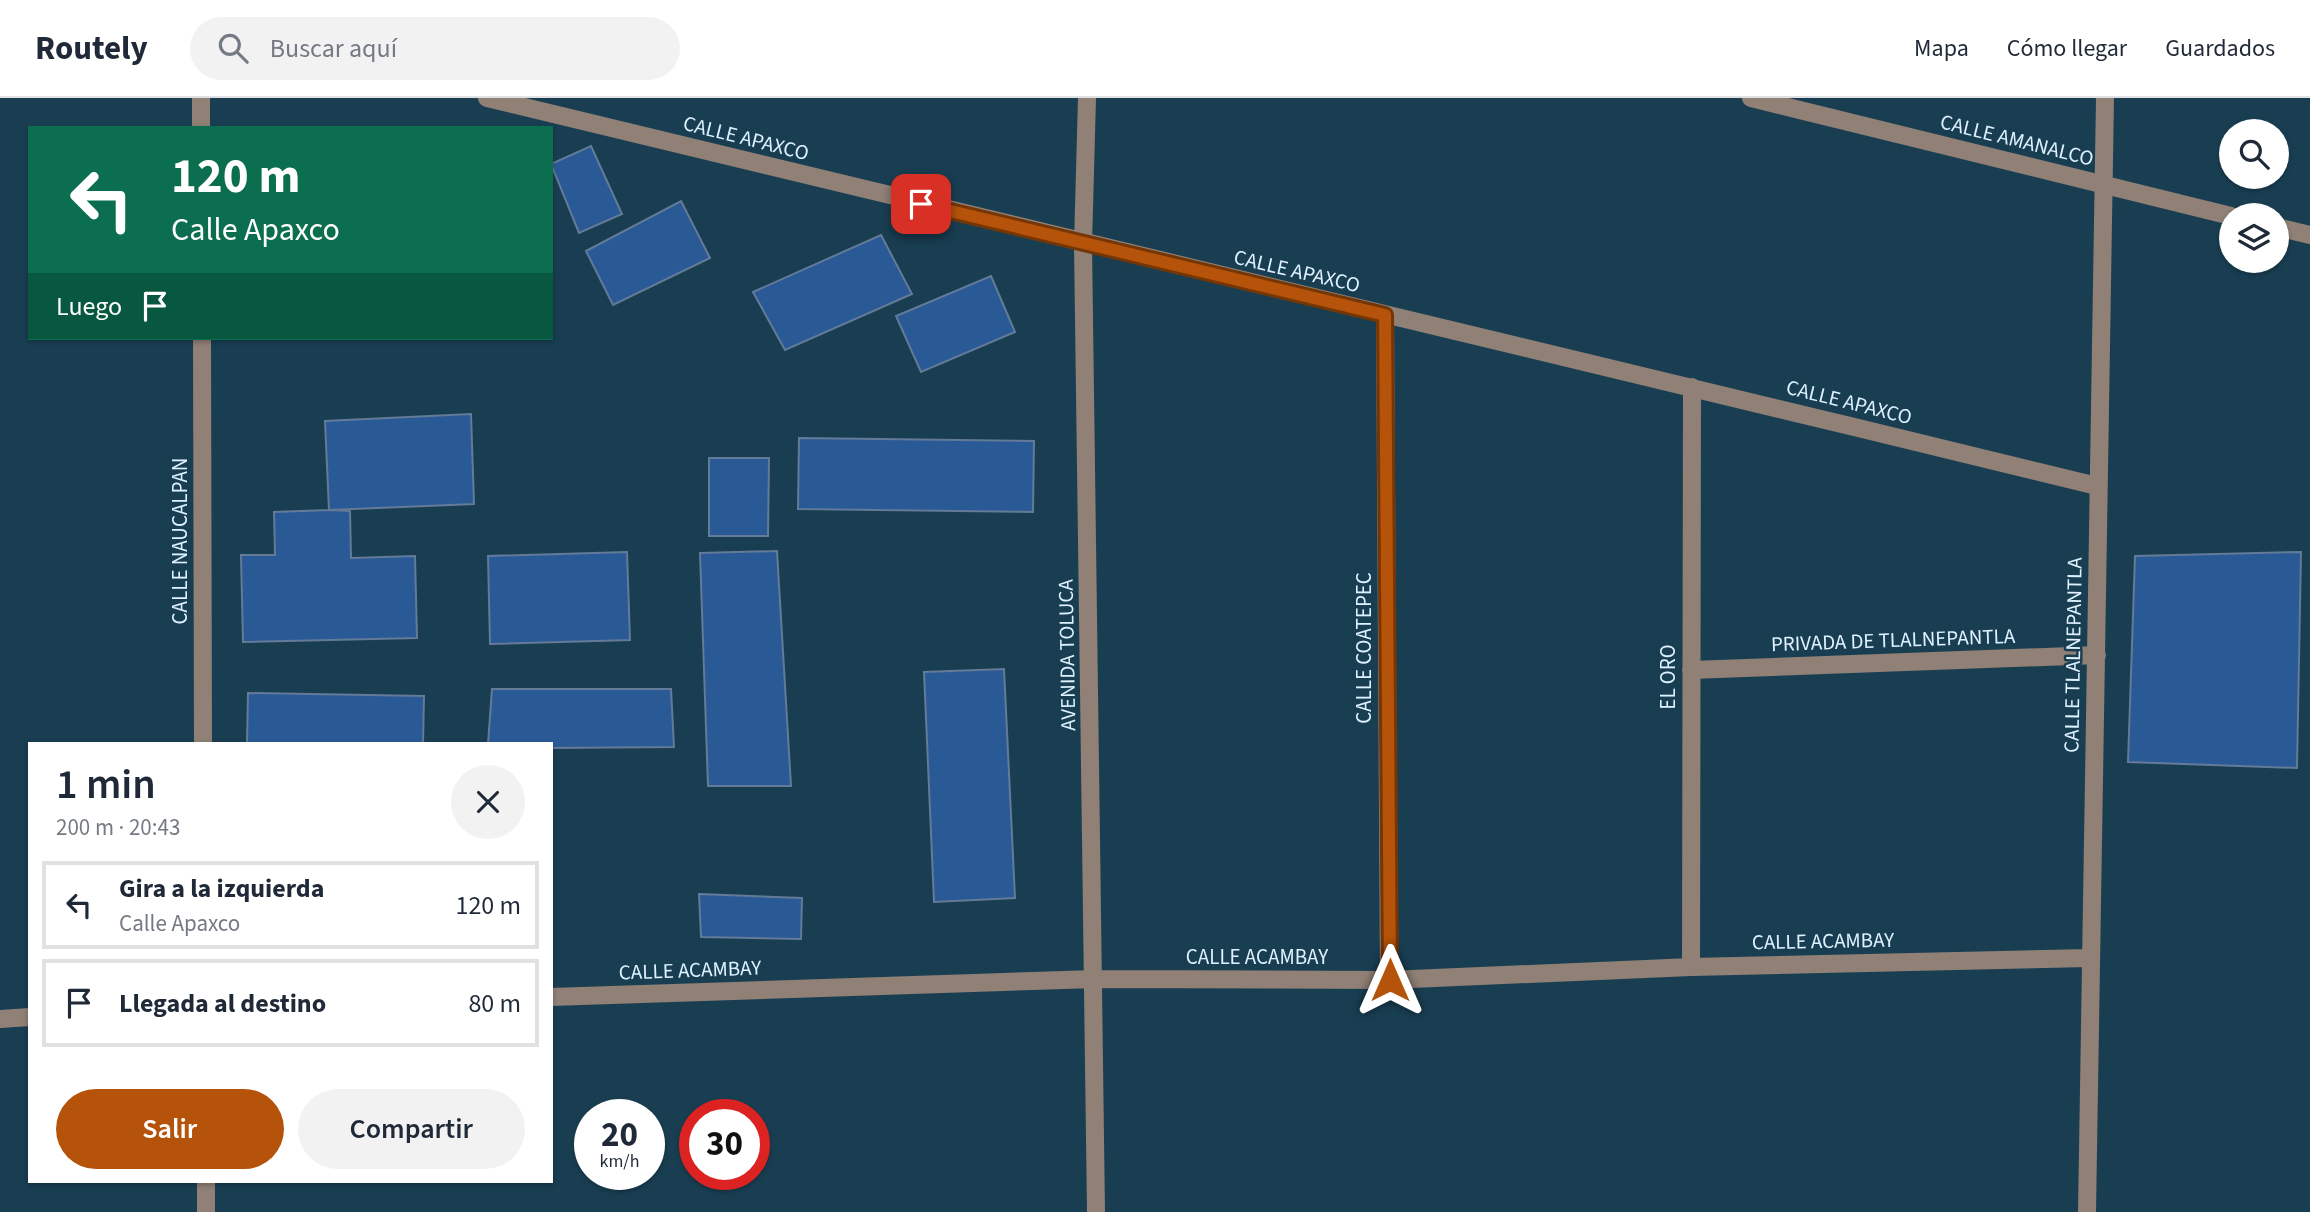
<!DOCTYPE html>
<html lang="es">
<head>
<meta charset="utf-8">
<style>
  :root { --surface:#fff; --page:#f2f2f3; --text:#1f2937; --muted:#747a83; --line:#e0e1e3; --accent:#b45309 }
  body { margin:0; font-family:"Source Sans 3",sans-serif; background:var(--page); color:var(--text); height:100vh; display:flex; flex-direction:column; font-size:26px; white-space:nowrap }
  * { box-sizing:border-box; margin:0 }
  p { font-size:23px; color:var(--muted) }
  .icon { flex:none; width:38px; height:38px; fill:none; stroke:currentColor; stroke-width:2; stroke-linecap:round; stroke-linejoin:round }
  .map { position:relative; flex:1; overflow:hidden }
  .side { position:absolute; left:28px; top:644px; width:525px; height:441px; display:flex; flex-direction:column; background:var(--surface); border-radius:0px; box-shadow:0 2px 5px #0004 }
  .side>* { flex:none }
  .top-card { position:absolute; left:28px; top:28px; width:525px; height:214px; border-radius:0px; box-shadow:0 2px 5px #0004; background:#0b6e4f; color:#fff; overflow:hidden }
  .fabs { position:absolute; left:2219px; top:21px; display:grid; gap:14px }
  .fabs a { display:grid; place-items:center; width:70px; height:70px; border-radius:50%; background:var(--surface); box-shadow:0 2px 5px #0004; font-size:35px }
  .speed { position:absolute; left:574px; top:1001px; display:flex; gap:14px; font-size:35px; font-weight:700; text-align:center }
  .speed>* { display:grid; place-content:center; width:91px; height:91px; border-radius:50%; background:var(--surface); box-shadow:0 2px 5px #0004; line-height:1 }
  .speed small { font-size:18px; font-weight:400 }
  .speed .limit { border:10px solid #d22; background:#fff; color:#111 }
  .pin { position:absolute; display:grid; place-items:center; width:60px; height:60px; color:#fff; margin:-30px; border-radius:14px; box-shadow:0 4px 10px #0006 }
  .me { position:absolute; width:77px; margin:-38px; rotate:0deg; stroke-linejoin:round; filter:drop-shadow(0 0 5px #0008) }
  .turn { display:flex; align-items:center; gap:24px; height:147px; padding:0 28px; font-size:32px }
  .turn .icon { width:91px; height:91px; stroke-width:2.5 }
  .turn b { display:block; font-size:49px; line-height:60px }
  .then { display:flex; align-items:center; height:66px; padding:0 28px; background:#0003; gap:14px; font-size:26px }
  .round { display:grid; place-items:center; flex:none; width:74px; height:74px; border-radius:37px; background:var(--page) }
  .head { display:flex; align-items:center; justify-content:space-between; height:119px; padding:0 28px }
  h1 { font-size:42px; font-weight:600; line-height:52px }
  .primary-button { display:flex; gap:14px; margin-top:auto; padding:14px 28px }
  .primary-button a { flex:1; height:80px; border-radius:42px; background:var(--accent); color:#fff; font-size:28px; font-weight:600; line-height:80px; text-align:center }
  .primary-button a+a { background:var(--page); color:var(--text) }
  ul { padding:0; list-style:none }
  li { display:flex; align-items:center; gap:21px; height:88px; margin:0 14px 10px; padding:0 14px; border:4px solid var(--line); border-radius:0px }
  li div { flex:1 }
  li b { display:block; font-size:26px }
  li em { font-style:normal }
  header { display:flex; align-items:center; gap:42px; box-sizing:border-box; height:98px; padding:0 35px; background:var(--surface); border-bottom:2px solid var(--line) }
  header strong { font-size:33px }
  nav { display:flex; gap:38px; margin-inline-start:auto; font-size:24px }
  .search { width:490px; height:63px; background:var(--page); display:flex; align-items:center; gap:18px; box-sizing:border-box; padding:0 24px; border-radius:38px; color:var(--muted); font-size:26px }
  .map>svg:first-child { display:block }
  .building { fill:#2a5a95; stroke:#637a99; stroke-width:2 }
  .lines { fill:none; stroke-linecap:round; stroke-linejoin:round }
  .minor { stroke:#908076; stroke-width:18 }
  .route-casing { stroke:#753606; stroke-width:18 }
  .route { stroke:#b45309; stroke-width:12 }
  .labels { text-anchor:middle; dominant-baseline:central; stroke-width:5; stroke-linejoin:round; paint-order:stroke }
  .street-label { font-size:21px; fill:#ddf1fe; stroke:#193e52 }
</style>
</head>
<body>
<header>
<strong>Routely</strong>
<div class="search"><svg class="icon" aria-label="search" viewBox="0 0 24 24"><circle cx="10" cy="10" r="6"/><path d="M15 15l6 6"/></svg>Buscar aquí</div>
<nav><a>Mapa</a><a>Cómo llegar</a><a>Guardados</a></nav>
</header>
<div class="map">
<svg width="2310" height="1114" viewBox="0 0 2310 1114">
  <rect width="100%" height="100%" fill="#193e52"/>
  <path class="building" d="M591,48L622,116L579,135L551,66Z
    M681,103L710,160L613,207L586,153Z
    M881,137L912,196L785,252L753,194Z
    M991,178L1015,234L921,274L896,218Z
    M471,316L474,406L329,412L325,323Z
    M799,340L1034,343L1033,414L798,411Z
    M709,360H769L768,438H709Z
    M329,412L350,413L351,460L415,458L417,540L243,544L241,457H275L274,414Z
    M777,453L791,688H708L700,455Z
    M627,454L630,542L490,546L488,458Z
    M2301,454L2297,670L2128,664L2135,458Z
    M1004,571L1015,800L934,804L924,574Z
    M492,591H671L674,649L551,650V646H488Z
    M248,595L424,598L423,646H247Z
    M699,796L802,800L801,841L701,839Z"/>
  <g class="lines">
    <path class="minor" d="M201,0V30
      M487,0C1024,131 1561,257 2097,388
      M1087,0L1083,146L1096,1114
      M1751,0L2231,118
      M2277,129L2310,137
      M1385,217L1389,882
      M202,240L203,646
      M1691,572L2097,557
      M1691,869L1692,289
      M551,899L1095,881L1389,882L1691,869L2089,860
      M0,921L30,919
      M206,1083V1114
      M2087,1114L2105,0"/>
  </g>
  <g class="lines">
    <g class="route-casing">
      <path id="route" d="M921,106L1385,217L1390,882"/>
    </g>
    <use href="#route" class="route"/>
  </g>
  <g class="labels">
    <g class="street-label">
      <text transform="translate(746 40) rotate(14)">CALLE APAXCO</text>
      <text transform="translate(2017 42) rotate(14)">CALLE AMANALCO</text>
      <text transform="translate(1297 173) rotate(13)">CALLE APAXCO</text>
      <text transform="translate(1849 304) rotate(14)">CALLE APAXCO</text>
      <text transform="translate(180 443) rotate(-90)">CALLE NAUCALPAN</text>
      <text transform="translate(1893 542) rotate(-2)">PRIVADA DE TLALNEPANTLA</text>
      <text transform="translate(1364 550) rotate(-90)">CALLE COATEPEC</text>
      <text transform="translate(1067 557) rotate(-91)">AVENIDA TOLUCA</text>
      <text transform="translate(2073 557) rotate(-89)">CALLE TLALNEPANTLA</text>
      <text transform="translate(1668 579) rotate(-90)">EL ORO</text>
      <text transform="translate(1823 843) rotate(-1)">CALLE ACAMBAY</text>
      <text x="1257" y="859">CALLE ACAMBAY</text>
      <text transform="translate(690 872) rotate(-2)">CALLE ACAMBAY</text>
    </g>
  </g>
</svg>
<div class="fabs">
<a><svg class="icon" aria-label="search" viewBox="0 0 24 24"><circle cx="10" cy="10" r="6"/><path d="M15 15l6 6"/></svg></a>
<a><svg class="icon" aria-label="layers" viewBox="0 0 24 24"><path d="M12 4l9 5-9 5-9-5zM3 14l9 5 9-5"/></svg></a>
</div>
<div class="speed"><div>20<small>km/h</small></div><div class="limit">30</div></div>
<div class="pin" style="left:921px;top:106px;background:#d93025"><svg class="icon" aria-label="arrive" viewBox="0 0 24 24"><path d="M6 21V4h12l-3 4 3 4H6"/></svg></div>
<svg class="me" style="left:1390px;top:882px" viewBox="-20 -20 40 40"><path d="M0-17L14 15 0 8-14 15z" fill="#b45309" stroke="#fff" stroke-width="4"/></svg>
<div class="top-card">
<div class="turn"><svg class="icon" aria-label="left" viewBox="0 0 24 24"><path d="M17 20v-9H6M10 6l-5 5 5 5"/></svg><div><b>120 m</b>Calle Apaxco</div></div>
<div class="then">Luego<svg class="icon" aria-label="arrive" viewBox="0 0 24 24"><path d="M6 21V4h12l-3 4 3 4H6"/></svg></div>
</div>
<section class="side">
<div class="head"><div><h1>1 min</h1><p>200 m · 20:43</p></div><a class="round"><svg class="icon" aria-label="close" viewBox="0 0 24 24"><path d="M6 6l12 12M18 6L6 18"/></svg></a></div>
<ul>
<li><svg class="icon" aria-label="left" viewBox="0 0 24 24"><path d="M17 20v-9H6M10 6l-5 5 5 5"/></svg><div><b>Gira a la izquierda</b><p>Calle Apaxco</p></div><em>120 m</em></li>
<li><svg class="icon" aria-label="arrive" viewBox="0 0 24 24"><path d="M6 21V4h12l-3 4 3 4H6"/></svg><div><b>Llegada al destino</b></div><em>80 m</em></li>
</ul>
<div class="primary-button"><a>Salir</a><a>Compartir</a></div>
</section>
</div>
</body>
</html>
